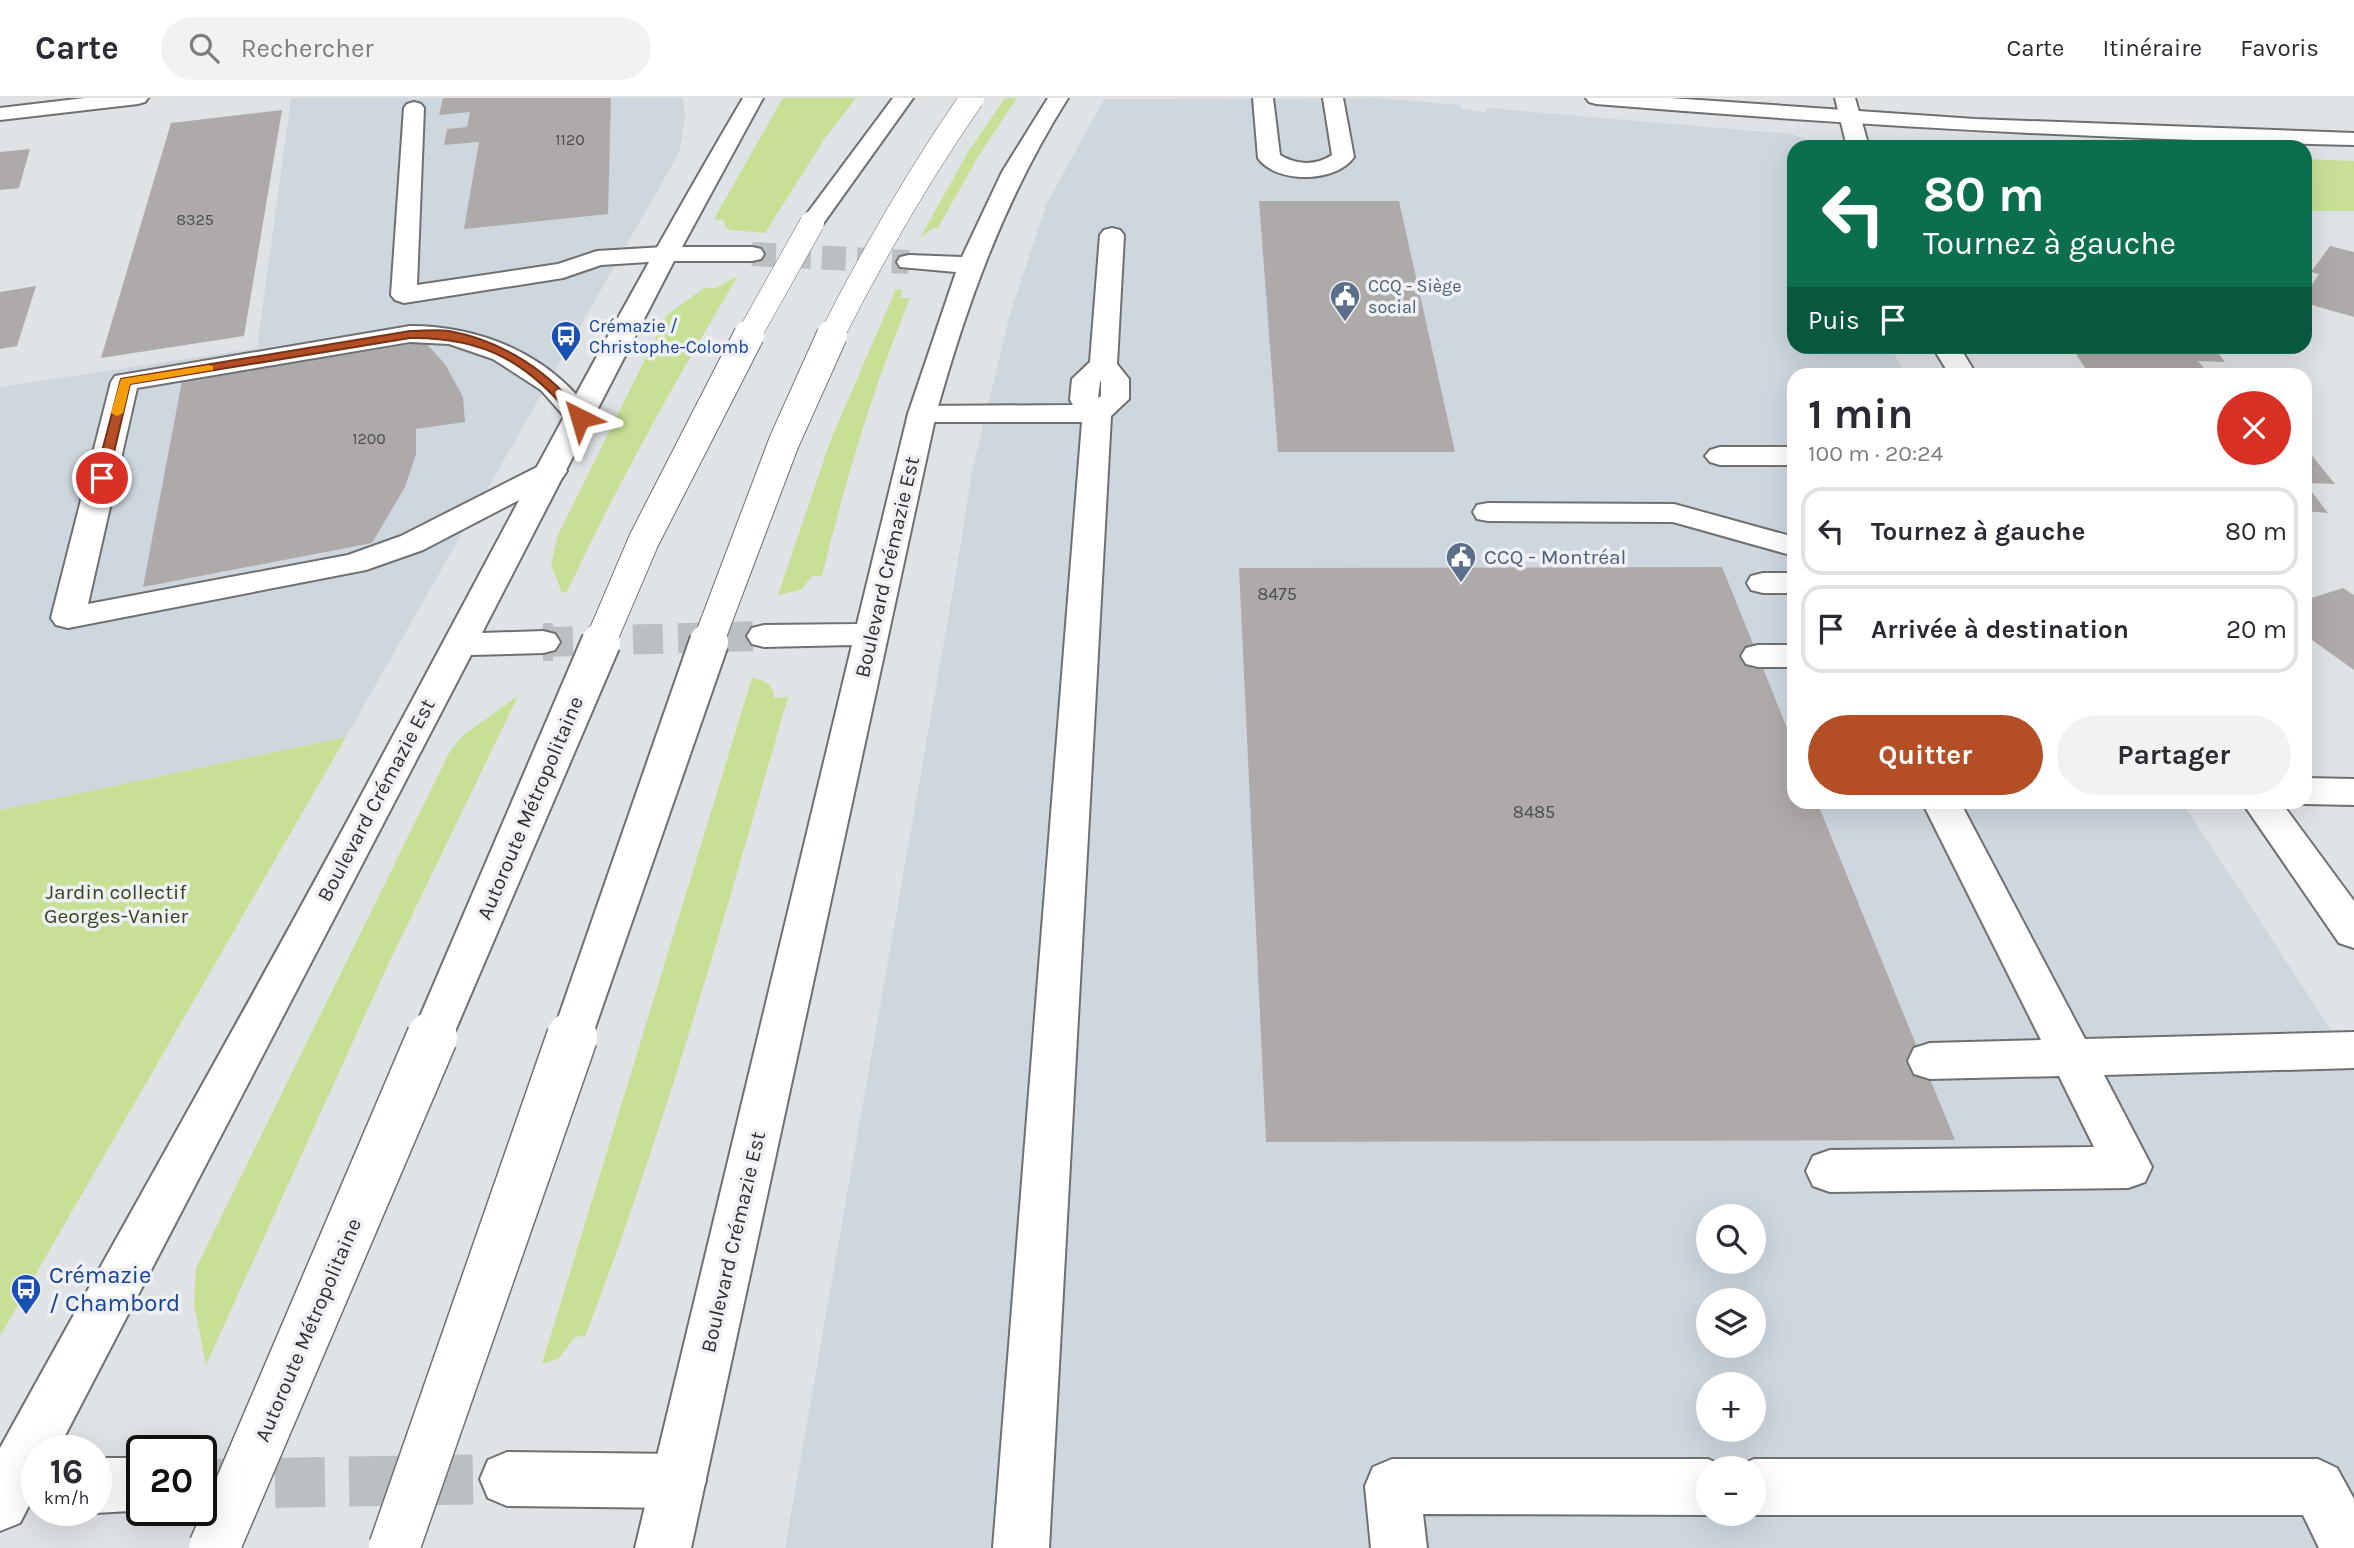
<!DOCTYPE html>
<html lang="fr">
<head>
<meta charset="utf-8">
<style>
  :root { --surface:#fff; --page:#f2f2f3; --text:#2b2b33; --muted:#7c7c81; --line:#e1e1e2; --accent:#b44e25 }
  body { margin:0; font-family:Karla,sans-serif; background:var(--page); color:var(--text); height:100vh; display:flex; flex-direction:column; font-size:26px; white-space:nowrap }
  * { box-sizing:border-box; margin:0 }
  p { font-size:23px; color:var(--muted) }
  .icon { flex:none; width:38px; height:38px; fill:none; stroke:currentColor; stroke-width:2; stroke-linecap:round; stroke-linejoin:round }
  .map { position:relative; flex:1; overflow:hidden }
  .drawer { position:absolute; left:1787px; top:270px; width:525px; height:441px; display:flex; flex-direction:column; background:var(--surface); border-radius:21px; box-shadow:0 7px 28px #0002 }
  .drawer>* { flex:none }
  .banner { position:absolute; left:1787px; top:42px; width:525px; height:214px; border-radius:21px; box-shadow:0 7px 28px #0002; background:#0b6e4f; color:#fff; overflow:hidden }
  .controls { position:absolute; left:1696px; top:1106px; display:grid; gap:14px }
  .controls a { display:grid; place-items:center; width:70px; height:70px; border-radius:50%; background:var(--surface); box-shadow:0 7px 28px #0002; font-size:35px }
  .speed { position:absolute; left:21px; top:1337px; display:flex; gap:14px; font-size:35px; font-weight:700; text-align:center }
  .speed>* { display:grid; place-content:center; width:91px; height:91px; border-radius:50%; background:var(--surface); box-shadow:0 7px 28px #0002; line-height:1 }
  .speed small { font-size:18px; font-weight:400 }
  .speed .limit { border:4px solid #111; border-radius:10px; background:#fff; color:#111 }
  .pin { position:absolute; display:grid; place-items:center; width:60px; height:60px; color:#fff; margin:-30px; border:4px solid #fff; border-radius:50%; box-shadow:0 2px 7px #0007 }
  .me { position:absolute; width:77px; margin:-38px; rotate:320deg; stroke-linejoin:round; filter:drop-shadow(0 0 5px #0008) }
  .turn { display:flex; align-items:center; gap:24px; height:147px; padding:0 21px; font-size:32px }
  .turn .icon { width:91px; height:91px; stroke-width:2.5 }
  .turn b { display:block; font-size:49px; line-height:60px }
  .then { display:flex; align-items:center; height:66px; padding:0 21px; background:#0003; gap:14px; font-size:26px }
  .round { display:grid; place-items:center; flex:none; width:74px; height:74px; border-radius:37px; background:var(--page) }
  .head { display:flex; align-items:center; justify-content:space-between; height:119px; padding:0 21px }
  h1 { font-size:42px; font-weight:700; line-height:52px }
  .button { display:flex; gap:14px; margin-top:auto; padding:14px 21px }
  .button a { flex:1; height:80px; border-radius:42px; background:var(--accent); color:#fff; font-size:28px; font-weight:700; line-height:80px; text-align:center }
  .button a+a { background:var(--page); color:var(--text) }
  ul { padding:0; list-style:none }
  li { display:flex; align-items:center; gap:21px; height:88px; margin:0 14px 10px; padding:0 7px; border:4px solid var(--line); border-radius:21px }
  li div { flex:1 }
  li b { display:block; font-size:26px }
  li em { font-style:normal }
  header { display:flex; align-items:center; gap:42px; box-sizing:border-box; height:98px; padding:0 35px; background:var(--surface); border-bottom:2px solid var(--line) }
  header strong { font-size:33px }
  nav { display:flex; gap:38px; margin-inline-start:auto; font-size:24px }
  .search { width:490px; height:63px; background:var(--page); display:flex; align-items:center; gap:18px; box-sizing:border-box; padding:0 24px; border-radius:38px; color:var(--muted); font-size:26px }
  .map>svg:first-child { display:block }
  .built { fill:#ced7de; fill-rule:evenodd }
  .green { fill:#c7e095 }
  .building { fill:#aeaaa9 }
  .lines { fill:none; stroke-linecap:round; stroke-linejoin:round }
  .street-tunnel { stroke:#bcbfc2; stroke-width:50; stroke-dasharray:50 24; stroke-linecap:butt }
  .primary-tunnel-far2 { stroke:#bcbfc2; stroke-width:24; stroke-dasharray:24 11; stroke-linecap:butt }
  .primary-tunnel-far1 { stroke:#bcbfc2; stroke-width:30; stroke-dasharray:30 15; stroke-linecap:butt }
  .primary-tunnel { stroke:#bcbfc2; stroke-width:38; stroke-dasharray:38 19; stroke-linecap:butt }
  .lane-casing { stroke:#6e7072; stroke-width:4 }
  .street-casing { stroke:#6e7072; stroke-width:4 }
  .secondary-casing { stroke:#6e7072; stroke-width:4 }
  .primary-casing { stroke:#6e7072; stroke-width:4 }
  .highway-casing { stroke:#6e7072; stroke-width:4 }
  .lane { fill:#fff; fill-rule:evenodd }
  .street { fill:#fff; fill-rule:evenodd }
  .secondary { fill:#fff; fill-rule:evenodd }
  .primary { fill:#fff; fill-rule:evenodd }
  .highway { fill:#fff; fill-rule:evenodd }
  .highway-bridge-far3-casing { stroke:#6e7072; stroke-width:25; stroke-linecap:butt }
  .highway-bridge-far2-casing { stroke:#6e7072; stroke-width:32; stroke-linecap:butt }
  .highway-bridge-far1-casing { stroke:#6e7072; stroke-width:42; stroke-linecap:butt }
  .highway-bridge-casing { stroke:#6e7072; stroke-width:53; stroke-linecap:butt }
  .highway-bridge-far3 { stroke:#fff; stroke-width:24 }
  .highway-bridge-far2 { stroke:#fff; stroke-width:30 }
  .highway-bridge-far1 { stroke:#fff; stroke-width:38 }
  .highway-bridge { stroke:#fff; stroke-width:50 }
  .route { fill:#b44e25; stroke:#753318; stroke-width:2 }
  .slow { fill:#f59e0b }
  .labels { text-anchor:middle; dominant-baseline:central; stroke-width:7; stroke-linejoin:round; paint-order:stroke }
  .far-number-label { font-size:16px; fill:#4e4e4e }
  .far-service-label { font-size:18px; fill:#4e5e75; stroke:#eef0f3; text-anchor:start }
  .far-transit-label { font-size:18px; fill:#164399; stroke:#eef0f3; text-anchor:start }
  .number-label { font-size:18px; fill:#4e4e4e }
  .service-label { font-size:21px; fill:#4e5e75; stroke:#eef0f3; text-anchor:start }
  .street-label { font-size:21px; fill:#2e2f30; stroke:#eef0f3 }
  .park-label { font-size:21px; fill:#35421a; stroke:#eef0f3 }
  .near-transit-label { font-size:24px; fill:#164399; stroke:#eef0f3; text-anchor:start }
</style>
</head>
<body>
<header>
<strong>Carte</strong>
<div class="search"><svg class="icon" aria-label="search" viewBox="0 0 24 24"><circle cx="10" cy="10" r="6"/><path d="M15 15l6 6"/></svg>Rechercher</div>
<nav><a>Carte</a><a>Itinéraire</a><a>Favoris</a></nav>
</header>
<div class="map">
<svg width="2354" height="1450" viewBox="0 0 2354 1450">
  <rect width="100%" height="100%" fill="#e0e3e6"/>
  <path class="built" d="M291,0H683L685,19L680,52L671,69L346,639L0,712V289L257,250Z
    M1379,0L1461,7L1462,11L1485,14L1487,10L1792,36L1812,44L1814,49H1794V248L1890,249L1906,276H1794V704H2182L2354,967V1450H785L955,481L972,374L1009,220L1047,105L1104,1ZM1708,1118H1754V1164H1708ZM1708,1202H1754V1248H1708ZM1708,1286H1754V1332H1708ZM1708,1370H1754V1416H1708Z"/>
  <path class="green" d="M783,0H856L825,40L765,135L731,132L726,130L724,122L714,121Z
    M1005,0H1017L976,62L938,130H933L920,140L968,54Z
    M2305,61L2354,63V113H2305Z
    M738,178C676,281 618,385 567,494L562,495L551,466L558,437L667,217L704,190H715Z
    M896,191L902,192L901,200H910C873,291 845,383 822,478H812L801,492L778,497L831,341Z
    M752,580C764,582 774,586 774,600L788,599C726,814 665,1030 585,1239L576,1238L558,1261L542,1266Z
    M518,598L386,871L206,1267L194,1206L196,1170L449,655L462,638Z
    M346,639L0,1238V712Z"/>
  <path class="building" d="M443,0H611L608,116L464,131L479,44L444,47L447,31L467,29L470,14L439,17Z
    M282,12L244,238L101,260L171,25Z
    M30,51L19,90L0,92V54Z
    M1259,103H1399L1455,354H1278Z
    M2330,148L2354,154V219L2305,205V197L2319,176L2311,174Z
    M36,188L17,248L0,251V194Z
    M425,244L445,266L463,299L465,324L416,331V356L405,389L372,445L143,489L182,283Z
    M2090,248H2213L2225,264L2198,263L2209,276H2089L2074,253L2093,254Z
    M2305,349L2335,386L2305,385L2328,415L2305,413Z
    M1722,469L1794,647V704H1817L1955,1042L1266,1044L1239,470Z
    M2343,490L2354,497V572L2305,537V502Z"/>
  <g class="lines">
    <path class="street-tunnel" d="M201,1386L507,1381"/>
    <path class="primary-tunnel-far2" d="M752,156L909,164"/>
    <path class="primary-tunnel-far1" d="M543,544L764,538"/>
    <path class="primary-tunnel" d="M543,544H553"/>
    <g class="lane-casing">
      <path id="lane" d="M1253,0H1273L1280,57C1296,67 1316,68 1332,57L1323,0H1343L1354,59C1336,85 1276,86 1258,60Z
        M414,4L421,6L424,10L417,187L558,166L597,153L664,149L673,151L676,156L673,161L664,163L601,167L563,180L404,205L395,202L391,197L404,10L407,6Z
        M1112,130L1120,132L1124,137L1117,266L1129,281V301L1111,318L1049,1450H993L1082,324H922L912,322L908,316L912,310L922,308L1073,307L1070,302L1072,281L1090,264L1100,137L1104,132ZM1101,282V298L1098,300L1100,284Z
        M410,228C483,228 552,258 594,319L590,325L580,328L570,325L541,292L493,261L449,246L410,244L137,290L88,506L348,457L401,438L541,367L552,364L563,367L567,373L563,379L423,452L366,472L68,530L56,527L51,520L111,284L115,278Z
        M1720,349H1794V367H1720L1710,364L1705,358L1710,352Z
        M1488,405L1674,406L1794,439V458L1673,424L1488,423L1477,421L1473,414L1477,407Z
        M1763,475H1794V495H1763L1751,492L1747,485L1751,478Z
        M1758,547H1794V569H1758L1746,566L1741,558L1746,550Z
        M1922,704H1960L2085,941L2354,934V970L2104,977L2152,1069L2145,1084L2128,1090L1830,1094L1813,1088L1806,1073L1813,1058L1830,1052L2094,1049L2059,978L1930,981L1914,976L1908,963L1914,950L1930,945L2041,942Z
        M1392,1361H1708L1728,1370H1708V1417L1423,1416L1427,1450H1371L1365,1388L1373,1369Z
        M1754,1361H2318L2337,1370L2354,1401V1450H2319L2303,1417H1754V1370H1734Z"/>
    </g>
    <g class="street-casing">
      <path id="street" d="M1835,0H1855L1869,49H1847Z
        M1932,248H1959L1976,276H1949Z
        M2305,680L2354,681V707L2305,706L2295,704H2305Z
        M2242,704H2281L2354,803V850L2339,845Z
        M507,1354L679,1356L698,1364L706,1383L698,1402L679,1410L507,1408L488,1400L480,1381L488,1362Z
        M96,1360H142V1412H147L96,1415L88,1412H96Z"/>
    </g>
    <g class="secondary-casing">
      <path id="secondary" d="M85,0H148L145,4L138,6L0,22V10Z
        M1586,0H1670L1975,21L2354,35V47C2101,41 1848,27 1596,6L1589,4Z"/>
    </g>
    <g class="primary-casing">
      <path id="primary" d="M743,0H763L682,149H752L761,151L764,156L761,161L752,163H674L482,535L543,533L555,536L560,544L555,552L543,555L471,557L57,1353H37V1392L20,1425L0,1433V1350C126,1121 256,895 379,664C498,443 615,217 743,0Z
        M1048,0H1068C1006,98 967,204 936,316L691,1450H635L852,547L764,549L752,546L747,538L752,530L764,527L857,526L908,316L956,174L900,169L897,164L900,159L909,157L962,159L1002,74Z"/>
    </g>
    <g class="highway-casing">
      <path id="highway" d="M893,0H913L820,130H804L800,125Z"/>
    </g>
    <use href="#lane" class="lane"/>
    <use href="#street" class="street"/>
    <use href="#secondary" class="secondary"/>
    <use href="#primary" class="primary"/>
    <use href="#highway" class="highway"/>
    <g class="highway-bridge-far3-casing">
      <path id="highway-bridge-far3" d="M748,239L812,125
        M831,239C874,154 918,78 972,0"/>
    </g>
    <g class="highway-bridge-far2-casing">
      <path id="highway-bridge-far2" d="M600,545L644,442L749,237
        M708,545L784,344L832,237"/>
    </g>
    <g class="highway-bridge-far1-casing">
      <path id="highway-bridge-far1" d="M431,941L601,544
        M571,941L709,544"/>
    </g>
    <g class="highway-bridge-casing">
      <path id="highway-bridge" d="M214,1450L432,939
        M394,1450L572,939"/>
    </g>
    <use href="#highway-bridge-far3" class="highway-bridge-far3"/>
    <use href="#highway-bridge-far2" class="highway-bridge-far2"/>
    <use href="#highway-bridge-far1" class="highway-bridge-far1"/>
    <use href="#highway-bridge" class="highway-bridge"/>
  </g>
  <path class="route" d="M410,233C423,233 437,231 449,233C504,243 552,275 585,320L575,322C529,265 485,239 410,240L130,286L108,380L102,384L95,380L121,281Z"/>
  <path class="slow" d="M209,267L213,268V272L130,286L123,315L117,318L111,315L121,281Z"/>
  <defs>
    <g id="civic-pin" transform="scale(1.575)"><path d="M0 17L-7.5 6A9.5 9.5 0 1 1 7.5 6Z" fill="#5c6f8a" stroke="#eef0f3"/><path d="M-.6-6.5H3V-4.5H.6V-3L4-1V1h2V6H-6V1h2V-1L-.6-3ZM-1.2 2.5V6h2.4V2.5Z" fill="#fff"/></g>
    <g id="bus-pin" transform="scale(1.575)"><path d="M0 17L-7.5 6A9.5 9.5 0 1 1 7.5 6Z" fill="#1a4fb4" stroke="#eef0f3"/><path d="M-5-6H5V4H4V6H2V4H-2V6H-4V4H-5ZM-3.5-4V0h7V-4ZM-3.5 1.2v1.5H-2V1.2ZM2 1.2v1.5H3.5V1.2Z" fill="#fff"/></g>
  </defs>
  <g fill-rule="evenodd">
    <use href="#civic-pin" x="1345" y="198"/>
    <use href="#bus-pin" x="566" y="238"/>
    <use href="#civic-pin" x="1461" y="459"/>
    <use href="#bus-pin" x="26" y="1191"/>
  </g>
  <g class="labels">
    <g class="far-number-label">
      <text x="570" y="41">1120</text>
      <text x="195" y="121">8325</text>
      <text x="369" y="340">1200</text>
    </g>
    <g class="far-service-label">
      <text x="1368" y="188">CCQ - Siège<tspan x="1368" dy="21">social</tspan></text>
    </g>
    <g class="far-transit-label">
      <text x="589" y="228">Crémazie /<tspan x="589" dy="21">Christophe-Colomb</tspan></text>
    </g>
    <g class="number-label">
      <text x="1277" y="496">8475</text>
      <text x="1534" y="714">8485</text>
    </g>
    <g class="service-label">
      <text x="1484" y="459">CCQ - Montréal</text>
    </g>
    <g class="street-label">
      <text transform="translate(887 469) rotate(-77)">Boulevard Crémazie Est</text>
      <text transform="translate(376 702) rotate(-62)">Boulevard Crémazie Est</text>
      <text transform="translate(530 710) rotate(-67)">Autoroute Métropolitaine</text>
      <text transform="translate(733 1144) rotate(-77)">Boulevard Crémazie Est</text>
      <text transform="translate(308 1232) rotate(-67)">Autoroute Métropolitaine</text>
    </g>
    <g class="park-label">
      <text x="116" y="794">Jardin collectif<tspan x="116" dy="24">Georges-Vanier</tspan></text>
    </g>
    <g class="near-transit-label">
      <text x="49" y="1177">Crémazie<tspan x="49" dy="28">/ Chambord</tspan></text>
    </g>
  </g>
</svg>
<div class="controls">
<a><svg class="icon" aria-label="search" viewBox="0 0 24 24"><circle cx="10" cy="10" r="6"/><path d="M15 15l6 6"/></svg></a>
<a><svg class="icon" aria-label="layers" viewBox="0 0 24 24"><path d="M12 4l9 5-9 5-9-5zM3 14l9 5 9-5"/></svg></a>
<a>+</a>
<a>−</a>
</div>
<div class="speed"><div>16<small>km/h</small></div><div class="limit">20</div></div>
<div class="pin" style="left:102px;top:380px;background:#d93025"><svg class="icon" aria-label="arrive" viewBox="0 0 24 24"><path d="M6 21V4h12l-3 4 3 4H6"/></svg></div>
<svg class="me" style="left:580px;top:320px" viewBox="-20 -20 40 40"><path d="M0-17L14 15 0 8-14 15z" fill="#b44e25" stroke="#fff" stroke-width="4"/></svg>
<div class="banner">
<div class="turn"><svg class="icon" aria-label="left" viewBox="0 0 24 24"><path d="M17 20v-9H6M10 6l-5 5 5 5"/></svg><div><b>80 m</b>Tournez à gauche</div></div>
<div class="then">Puis<svg class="icon" aria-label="arrive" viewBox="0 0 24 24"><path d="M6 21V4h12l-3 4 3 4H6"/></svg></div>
</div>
<section class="drawer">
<div class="head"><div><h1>1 min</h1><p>100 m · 20:24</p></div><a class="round" style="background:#d93025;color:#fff"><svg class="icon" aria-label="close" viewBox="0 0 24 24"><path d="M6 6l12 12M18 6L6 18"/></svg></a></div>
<ul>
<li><svg class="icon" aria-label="left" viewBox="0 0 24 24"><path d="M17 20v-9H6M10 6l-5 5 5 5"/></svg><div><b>Tournez à gauche</b></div><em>80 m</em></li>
<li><svg class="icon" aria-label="arrive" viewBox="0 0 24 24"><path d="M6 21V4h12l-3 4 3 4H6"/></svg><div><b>Arrivée à destination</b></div><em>20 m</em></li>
</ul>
<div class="button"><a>Quitter</a><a>Partager</a></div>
</section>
</div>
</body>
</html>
